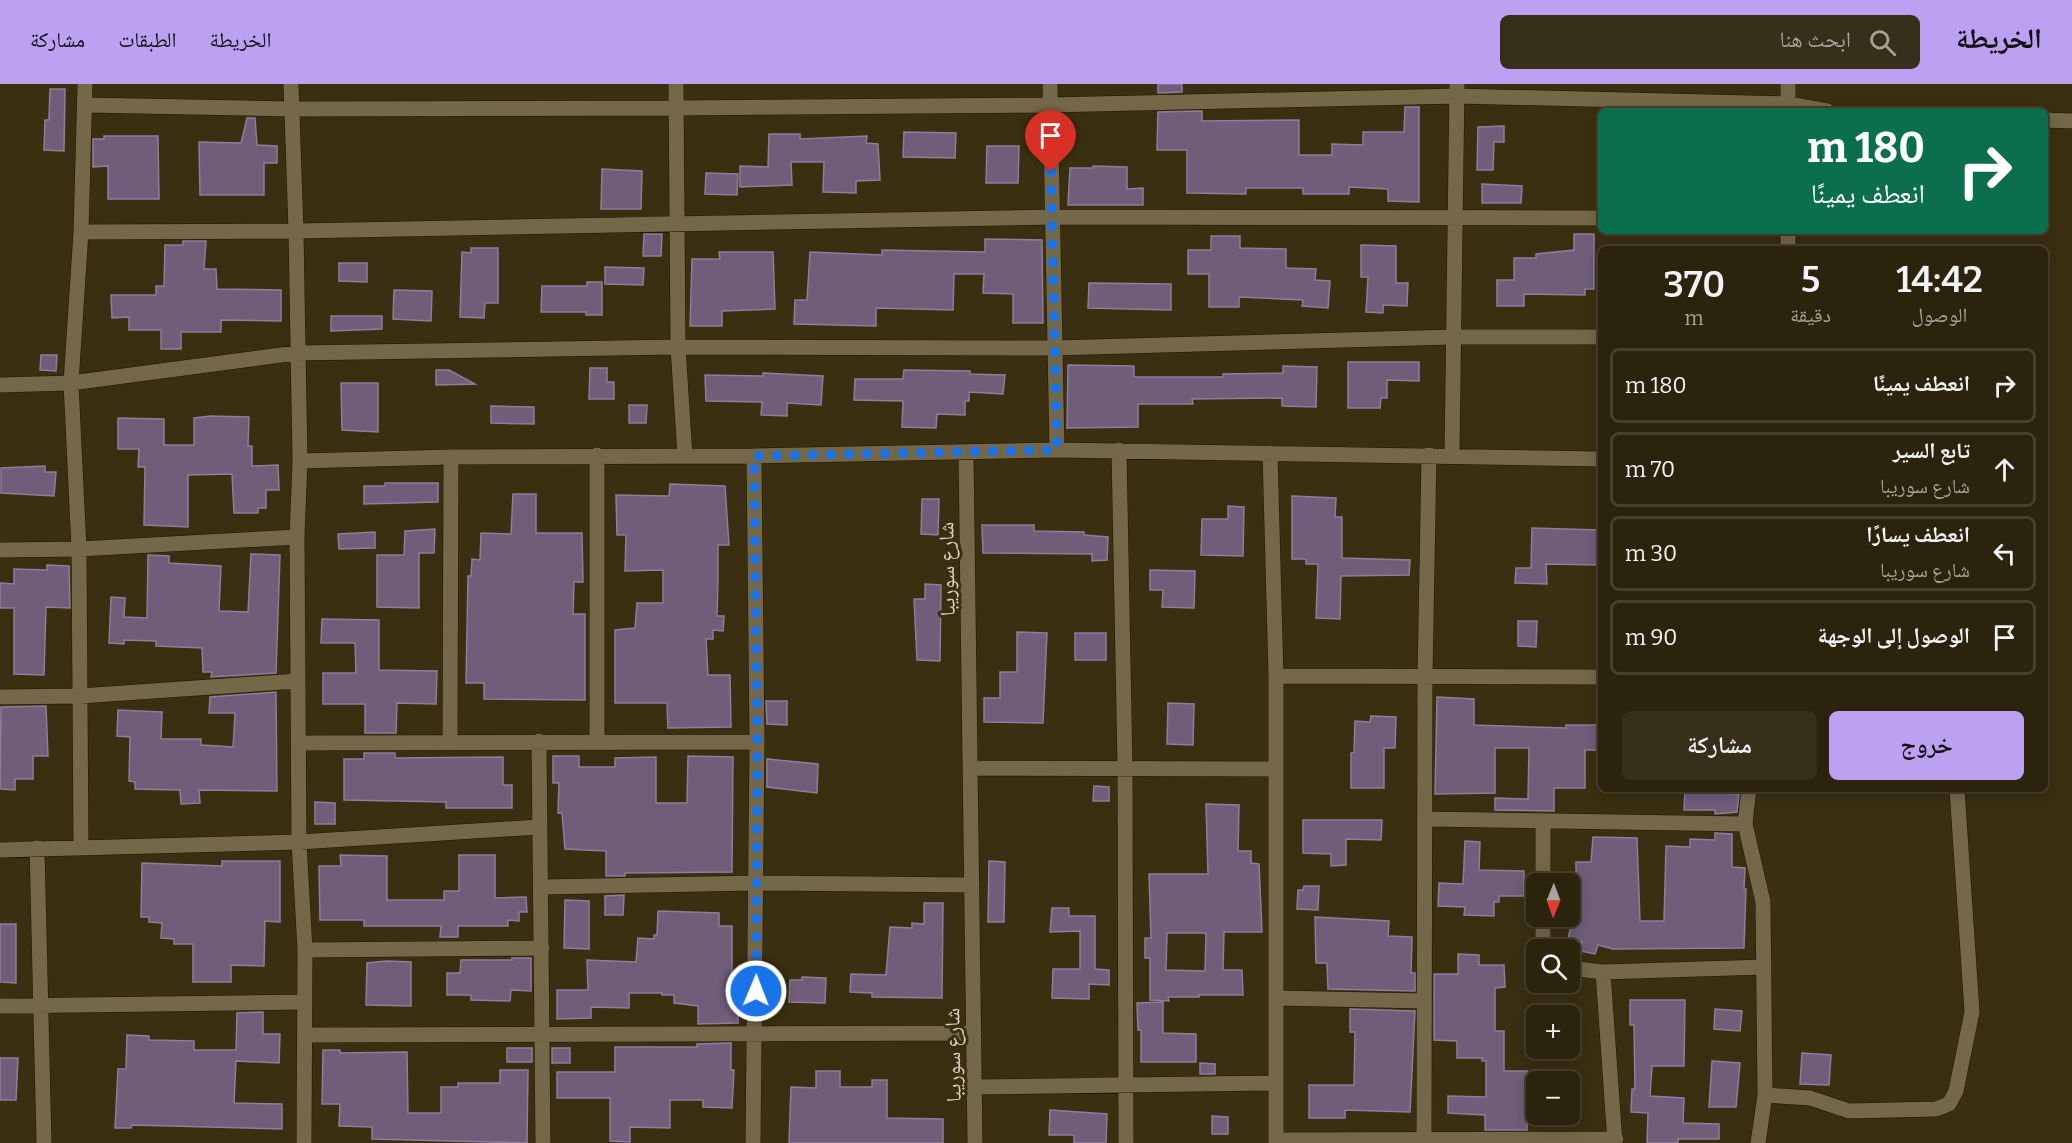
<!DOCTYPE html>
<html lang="ar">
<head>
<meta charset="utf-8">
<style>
  :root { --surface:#2c230d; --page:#382f1b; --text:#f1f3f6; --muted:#a6a49d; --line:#48402e; --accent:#bca0f2 }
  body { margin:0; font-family:Bitter,"Noto Naskh Arabic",serif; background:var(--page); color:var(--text); direction:rtl; height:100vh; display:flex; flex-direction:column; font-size:22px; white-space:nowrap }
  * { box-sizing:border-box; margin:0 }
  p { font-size:20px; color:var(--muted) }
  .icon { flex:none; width:33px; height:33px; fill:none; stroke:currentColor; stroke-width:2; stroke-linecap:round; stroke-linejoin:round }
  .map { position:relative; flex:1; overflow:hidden; direction:ltr }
  .details { position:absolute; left:1598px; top:162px; width:450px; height:546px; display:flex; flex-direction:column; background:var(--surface); border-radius:9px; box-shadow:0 3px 15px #0003,0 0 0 2px var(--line); direction:rtl }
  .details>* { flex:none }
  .top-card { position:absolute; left:1598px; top:24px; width:450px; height:126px; border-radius:9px; box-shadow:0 3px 15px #0003,0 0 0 2px var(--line); direction:rtl; background:#0b6e4f; color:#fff; overflow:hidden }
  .needle { width:39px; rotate:181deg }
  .buttons { position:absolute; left:1526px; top:789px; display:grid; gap:12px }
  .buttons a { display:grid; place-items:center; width:54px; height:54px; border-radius:9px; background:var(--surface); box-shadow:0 3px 15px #0003,0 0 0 2px var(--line); font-size:30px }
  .pin { position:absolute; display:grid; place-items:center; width:51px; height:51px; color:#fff; margin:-62px -26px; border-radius:50% 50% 50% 0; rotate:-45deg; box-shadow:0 0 6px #0007 }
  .pin .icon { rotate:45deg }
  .me { position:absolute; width:66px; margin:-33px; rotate:1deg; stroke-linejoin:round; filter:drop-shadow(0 0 4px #0008) }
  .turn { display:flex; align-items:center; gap:21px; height:126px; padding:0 24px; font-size:27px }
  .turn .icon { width:78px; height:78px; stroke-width:2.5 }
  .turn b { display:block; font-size:42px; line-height:51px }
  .eta { display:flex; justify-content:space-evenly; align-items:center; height:102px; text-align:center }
  .eta b { font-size:36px; font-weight:600; line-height:42px }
  .cta { display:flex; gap:12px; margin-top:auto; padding:12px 24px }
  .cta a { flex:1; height:69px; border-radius:9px; background:var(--accent); color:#111; font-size:24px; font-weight:600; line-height:69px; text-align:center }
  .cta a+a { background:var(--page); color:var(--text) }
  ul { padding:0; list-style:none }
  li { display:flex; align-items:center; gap:18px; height:75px; margin:0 12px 9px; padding:0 12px; border:3px solid var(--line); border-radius:9px }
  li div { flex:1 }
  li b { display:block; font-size:22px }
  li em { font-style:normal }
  header { display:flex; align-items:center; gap:36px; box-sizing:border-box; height:84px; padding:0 30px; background:var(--accent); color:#111 }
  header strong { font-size:28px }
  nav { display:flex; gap:33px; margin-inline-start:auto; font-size:21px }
  .search { width:420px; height:54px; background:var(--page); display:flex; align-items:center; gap:15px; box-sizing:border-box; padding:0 21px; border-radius:9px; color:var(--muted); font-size:22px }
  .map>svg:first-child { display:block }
  .building { fill:#6f5d79; stroke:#8f7d9a; stroke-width:1.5; fill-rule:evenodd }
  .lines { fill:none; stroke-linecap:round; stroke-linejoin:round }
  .minor-casing { stroke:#211600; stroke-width:16 }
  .minor { stroke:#746849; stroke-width:15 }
  .route { stroke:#1a73e8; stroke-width:10; stroke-dasharray:0 18 }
  .labels { text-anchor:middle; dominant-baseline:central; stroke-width:6; stroke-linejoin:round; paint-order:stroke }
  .street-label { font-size:21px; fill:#d8d1c1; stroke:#3a2f11 }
</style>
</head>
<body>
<header>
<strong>الخريطة</strong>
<div class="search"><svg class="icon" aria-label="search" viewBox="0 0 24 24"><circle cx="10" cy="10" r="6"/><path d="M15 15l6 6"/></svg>ابحث هنا</div>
<nav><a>الخريطة</a><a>الطبقات</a><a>مشاركة</a></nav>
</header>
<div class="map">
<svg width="2072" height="1059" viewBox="0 0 2072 1059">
  <rect width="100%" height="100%" fill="#3a2f11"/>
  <path class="building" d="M1158,0H1182V8L1158,9Z
    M50,5H65L64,67L44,66L45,36H49Z
    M1405,23H1419V118L1388,117V105L1349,103V110H1303V104H1246V110L1187,109V66H1157L1158,28L1202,27V37L1299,36V71H1332V60L1363,61V48H1404Z
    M247,34H255L257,61L277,62V79H264V111H200L199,58L241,59Z
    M1504,42V58H1494L1493,86H1477L1478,43Z
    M904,48L956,49L955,74L903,73Z
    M769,50H800V55L867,52L866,59L878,60L880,96L856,97V109L823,108L824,78H791L792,101L740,103V82L768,83Z
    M104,52H158L159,115H108V82L93,83V55H104Z
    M987,62H1019L1018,99H986Z
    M1093,82L1127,83V105L1143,104V121H1068L1070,84H1093Z
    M602,85L642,87L641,125H601Z
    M706,89L738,90L737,111L705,110Z
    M1482,100L1522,102L1521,119H1482Z
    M644,150H662L661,172H643Z
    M1574,150H1594V205H1585V211L1524,210V222H1497V196H1514V174H1536V170L1574,166Z
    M1211,152H1240V164L1286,165V184L1316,185L1315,196L1330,197L1328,224L1302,222L1303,216L1239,213V223H1209V190H1188V166H1211Z
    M985,155L1042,156L1043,239H1013V210L983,209L984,190H954L953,226L876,224V242L794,240L795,216H807L810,168L882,171V166L985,168Z
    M183,157H206L204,185H216L217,205L281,206V237L221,236V248H181V265H161V246H129V233L112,234L111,211H156V202H164L165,161H183Z
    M1361,161L1396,162V199H1408L1407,222L1383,221V229L1366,228L1368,193H1361Z
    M471,164H498V219H485L484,234L460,233L462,168L471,169Z
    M719,168H773L775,225L722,227V242H690L692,175H720Z
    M339,179H367V198L339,197Z
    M605,183L644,184L643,201L605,200Z
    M587,198H602V231H586V228H541L542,202H587Z
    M1089,199L1171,200V226L1088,224Z
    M394,206L432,207L431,237L393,235Z
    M331,232H382V245L331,247Z
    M41,271H57L56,287L40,286Z
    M1348,278H1419V297L1387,296V314H1381L1380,324H1348Z
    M1068,281L1134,282V293H1223V290L1283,289V282L1317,283L1316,323L1282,322V314L1192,315L1193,320H1138V343L1067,344Z
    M590,284H607V298H614V315H589Z
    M436,286H449L475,300L436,301Z
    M904,286L970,287V290L1005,291L1003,310L969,308V317H965V331L937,330L936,344L902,343L903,317L854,316L855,295H903Z
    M763,289L823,292L821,321L787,319V332L761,331L762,318L706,317L705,291L763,292Z
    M341,299H378V348L342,346Z
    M629,321H647L646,339H629Z
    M491,322L534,323V340L491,339Z
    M211,332L249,333L248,362H252V382L278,381L279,406H266V424H258V429H234L232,390L188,391V443L144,441L145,383H138L139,365H118V334L164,335V361H194V334Z
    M45,382V388H56L54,412L1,409V384Z
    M385,399H438V418L364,420V402H385Z
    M670,400L725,402L729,461H718V496L717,532H724L723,547L713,546V555H706L708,591H730L731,643L668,644L667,619H615V546L635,544L637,519H663V486L625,487L626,451H617L616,411L669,412Z
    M513,410H536V449H582L583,498H574L573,530H585V616L484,615V599H466L468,492H471L472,475L480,476L481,449L511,450Z
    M1292,412L1336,414L1335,433H1342V474L1410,476L1409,491L1341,492L1340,535L1316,534L1318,480H1306V475H1292Z
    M922,415H939L938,451L921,450Z
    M1228,422L1244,423L1243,472L1201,471L1202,435H1228Z
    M982,441H1034V447L1084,448V451L1108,453L1107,476L1092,477V470L983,469Z
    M1532,444L1600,446V481L1546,480L1547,500L1515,499L1516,484H1531Z
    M435,445L434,469H419V524L377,523V471H404L405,447Z
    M375,448V464L339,465L338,450Z
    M251,470L280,471L276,589L211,593L212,588H203L202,564L156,562V557L124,556V560L109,559L111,513L125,514L124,533L147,534L148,471L169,472V479L221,482L219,527L248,528Z
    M47,481L69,482L70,524L46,523L44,591L14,590V524H0V499L14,500V485L47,486Z
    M1150,486L1195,487L1194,524L1162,523L1163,506H1150Z
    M925,500L941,501L940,577L917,576L914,515H925Z
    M322,535L379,536V586L437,587L436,620L397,619L396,649H365V620H323V589H356L355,559H321Z
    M1518,537H1537L1536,563L1518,562Z
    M1017,548L1047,549L1043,639L984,638V614H1000V588H1017Z
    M1075,549H1106V576H1075Z
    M276,608L277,707L199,706L200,719L181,720L180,706L135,705V698L129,697L130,653L117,652L118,626L162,628L161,655H201V661L233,663L235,629H209L210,613Z
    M1437,613L1474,615V641L1566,644V641H1597V666H1585V704H1554V727L1495,726V714L1528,715L1529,664H1495V709L1435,710Z
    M766,617H787V641L767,640Z
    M1168,619L1194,620L1193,661L1167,660Z
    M46,622L48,672H33V695H15V706L0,705L1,623Z
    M1371,632L1396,633L1395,664H1384V704H1351V669H1354L1355,637L1370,638Z
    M364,669H395V674L503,673V701H512V724H446V718L344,716V675H364Z
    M553,672H579V683H615V674L656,673V719H687L688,672L733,673L732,788L625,789V792H606V767L565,765L562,729H558L559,699H553Z
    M767,675L818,680L817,709L767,703Z
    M1094,702L1109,703V717H1093Z
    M1685,706L1739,710L1737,728L1715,730V726H1684Z
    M315,718L335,719V740H315Z
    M1206,720L1239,721L1238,767H1251V779L1259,780L1262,848H1224L1223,886H1242L1243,911H1199V913H1168L1169,917L1150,916V874H1145V854H1151L1149,790H1208ZM1167,849H1206L1205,887L1166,886Z
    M1303,736H1382L1381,756L1346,755V781L1331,782V770L1303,769Z
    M1715,749L1732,750V783L1745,784L1744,805H1746L1744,864L1613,865L1598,861L1595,870L1580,867L1582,858L1568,855L1581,800H1576V778H1591L1593,753L1637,754L1640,837H1664L1666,762L1690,763V755L1715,756Z
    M1465,757L1480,758L1479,786L1524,787V812H1499V818H1494V832L1464,831L1465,823L1438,822L1439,799L1463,800Z
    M340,771L387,772V816H444V807H459V771H495V814L526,813L527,828H519V837L508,836V842H458V853H440L441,842H364V836H320L319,782H341Z
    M222,777H280V838L265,837L264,882L231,881V898H193V860H174V855L161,854L162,839L149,838V833H141L142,779L222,782Z
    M989,777L1005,778L1004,838H988Z
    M1304,802H1319L1318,826L1297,825L1298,806H1303Z
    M624,811L623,831H605V812Z
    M565,816L589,817V865L564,864Z
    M924,819H943L942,914L872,913V909L850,908L851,890L886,891L890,843L912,844V839L924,840Z
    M1052,824H1069V832H1095V885L1109,886V901L1089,900V915L1052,914L1053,885H1080V847L1050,848Z
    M658,827L719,829V842H732V920H739L738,939L698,940V922L674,919V911H662V909H629V924L591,923V934L557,935V906H588L587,876L636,878L638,854L654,855V851H657Z
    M1315,833L1389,837L1388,852L1412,853L1411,889H1415V907L1328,905L1327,879H1316Z
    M0,840H16V899L0,898Z
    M1458,870L1479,871V881H1504L1505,903L1495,904V947H1504V987H1527V1046H1485V1031L1448,1029V1012L1486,1013V977H1482V974H1457V957L1434,956V890H1458Z
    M512,874H531V907L511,906L510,917L471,916V911H447V889H460L461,876H512Z
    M386,877L411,878V922L366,921L367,879Z
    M802,893L826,894L825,919L789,918L790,896H802Z
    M1630,916H1685L1684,982H1652L1650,1012L1684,1014L1683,1039L1719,1040V1055H1678V1059H1647L1648,1029L1631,1028L1632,1005H1635L1634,941H1630Z
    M1163,918V949L1196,950V978H1141V946H1138L1137,919Z
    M1350,925L1415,927L1410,1028L1345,1026V1034H1309V1001H1354L1355,948H1350Z
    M1715,925L1742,927L1740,947L1714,945Z
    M263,928V950H280L279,979L236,977L234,1019L282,1020V1045L132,1041L131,1044H115L118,985H126L127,951L149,952V956L194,957V966H236L237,929Z
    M731,959V986H734L732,1024L703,1023V1016H670V1044L630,1043V1058L610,1057V1014H557V988H615V963H697V960Z
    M507,964H532V978H507Z
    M552,964H570V979H552Z
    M323,966H340V969L407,968L408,1029H441V1003H458V999H500V986H528L527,1059L372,1055V1043L339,1042L340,1020H322Z
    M1802,969L1831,971L1829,1001L1800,1000Z
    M0,974H18L16,1016H0Z
    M1712,977L1740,979L1736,1023H1709Z
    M1200,979L1215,980V990H1200Z
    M816,987H840V1003H872V996H887V1034L943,1035V1059H789L791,1003L816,1004Z
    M1050,1026L1107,1030L1106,1059H1074V1051H1049Z
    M1212,1032L1228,1033V1050H1212Z"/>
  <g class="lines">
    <g class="minor-casing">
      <path id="minor" d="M291,0L296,147L300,377L297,453L299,758L305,866L304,1059
        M676,0L678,263L685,372
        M1050,0L1057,366
        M1788,0V27
        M85,21L290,25L676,24L1049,21L1458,12L1788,20L1827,27
        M2044,36L2072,37
        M81,148L296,147L1052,133L1600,134
        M1788,165V147
        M0,301L71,299L296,269L678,263L1054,264L1454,253H1600
        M1119,366L1125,683L1126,1059
        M966,368L975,1059
        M1270,369L1276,592V1059
        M597,371V658
        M1452,371L1457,0
        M300,377L451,373L754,372L1057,366L1600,375
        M0,466L79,465L297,453
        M1276,592L1600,593
        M0,613L80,612L298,597
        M450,657L451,373
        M539,657L543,1059
        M299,659L757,658
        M970,684L1276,685
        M1749,705L1745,740L1763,818L1765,1011L1758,1059
        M1425,735L1745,740
        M1543,737V800
        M81,763L79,465L71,299L81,148L85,0
        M37,764L44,1059
        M0,766L299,758L539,743
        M542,803L757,799L972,801
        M1543,832V866
        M305,866L542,864
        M1569,884L1603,888L1764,883
        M1603,888L1615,1059
        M1276,914L1424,917
        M0,922L305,918
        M305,951L974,949
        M975,1003L1275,999
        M1765,1011L1810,1014L1849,1027L1936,1025L1949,1020L1956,1007L1972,928L1957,705
        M1424,1055L1425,593L1429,371
        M1276,1056L1616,1055
        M753,1059L757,658L754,372"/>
    </g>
    <use href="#minor" class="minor"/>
  </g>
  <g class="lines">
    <path class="route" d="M756,907L757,658L754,372L1057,366L1051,88"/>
  </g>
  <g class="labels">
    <g class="street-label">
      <text transform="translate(947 485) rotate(-91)">شارع سوريبا</text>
      <text transform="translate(953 971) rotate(-91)">شارع سوريبا</text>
    </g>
  </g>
</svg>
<div class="buttons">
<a><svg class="needle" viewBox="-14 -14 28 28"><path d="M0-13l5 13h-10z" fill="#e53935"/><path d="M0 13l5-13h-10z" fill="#a6a49d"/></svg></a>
<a><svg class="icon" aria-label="search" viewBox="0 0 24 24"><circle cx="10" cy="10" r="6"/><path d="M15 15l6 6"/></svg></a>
<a>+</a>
<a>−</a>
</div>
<div class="pin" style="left:1051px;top:88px;background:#d93025"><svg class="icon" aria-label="arrive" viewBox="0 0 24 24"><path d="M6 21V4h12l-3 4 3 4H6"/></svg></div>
<svg class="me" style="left:756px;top:907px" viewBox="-20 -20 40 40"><circle r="17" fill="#1a73e8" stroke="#fff" stroke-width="3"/><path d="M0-11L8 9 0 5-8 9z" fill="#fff"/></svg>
<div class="top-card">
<div class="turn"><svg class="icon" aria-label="right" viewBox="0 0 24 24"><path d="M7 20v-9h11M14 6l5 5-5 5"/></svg><div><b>180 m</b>انعطف يمينًا</div></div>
</div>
<section class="details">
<div class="eta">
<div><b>14:42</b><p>الوصول</p></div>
<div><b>5</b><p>دقيقة</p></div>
<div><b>370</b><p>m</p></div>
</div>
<ul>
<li><svg class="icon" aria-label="right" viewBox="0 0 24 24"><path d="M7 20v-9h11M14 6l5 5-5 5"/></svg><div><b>انعطف يمينًا</b></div><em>180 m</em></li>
<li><svg class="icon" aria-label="ahead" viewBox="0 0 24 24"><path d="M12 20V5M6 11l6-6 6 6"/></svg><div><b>تابع السير</b><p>شارع سوريبا</p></div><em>70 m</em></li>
<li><svg class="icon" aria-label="left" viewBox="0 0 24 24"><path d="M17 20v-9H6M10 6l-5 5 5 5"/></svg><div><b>انعطف يسارًا</b><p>شارع سوريبا</p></div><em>30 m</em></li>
<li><svg class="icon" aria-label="arrive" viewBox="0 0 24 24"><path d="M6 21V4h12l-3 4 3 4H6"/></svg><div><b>الوصول إلى الوجهة</b></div><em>90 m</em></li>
</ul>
<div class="cta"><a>خروج</a><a>مشاركة</a></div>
</section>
</div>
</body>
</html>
